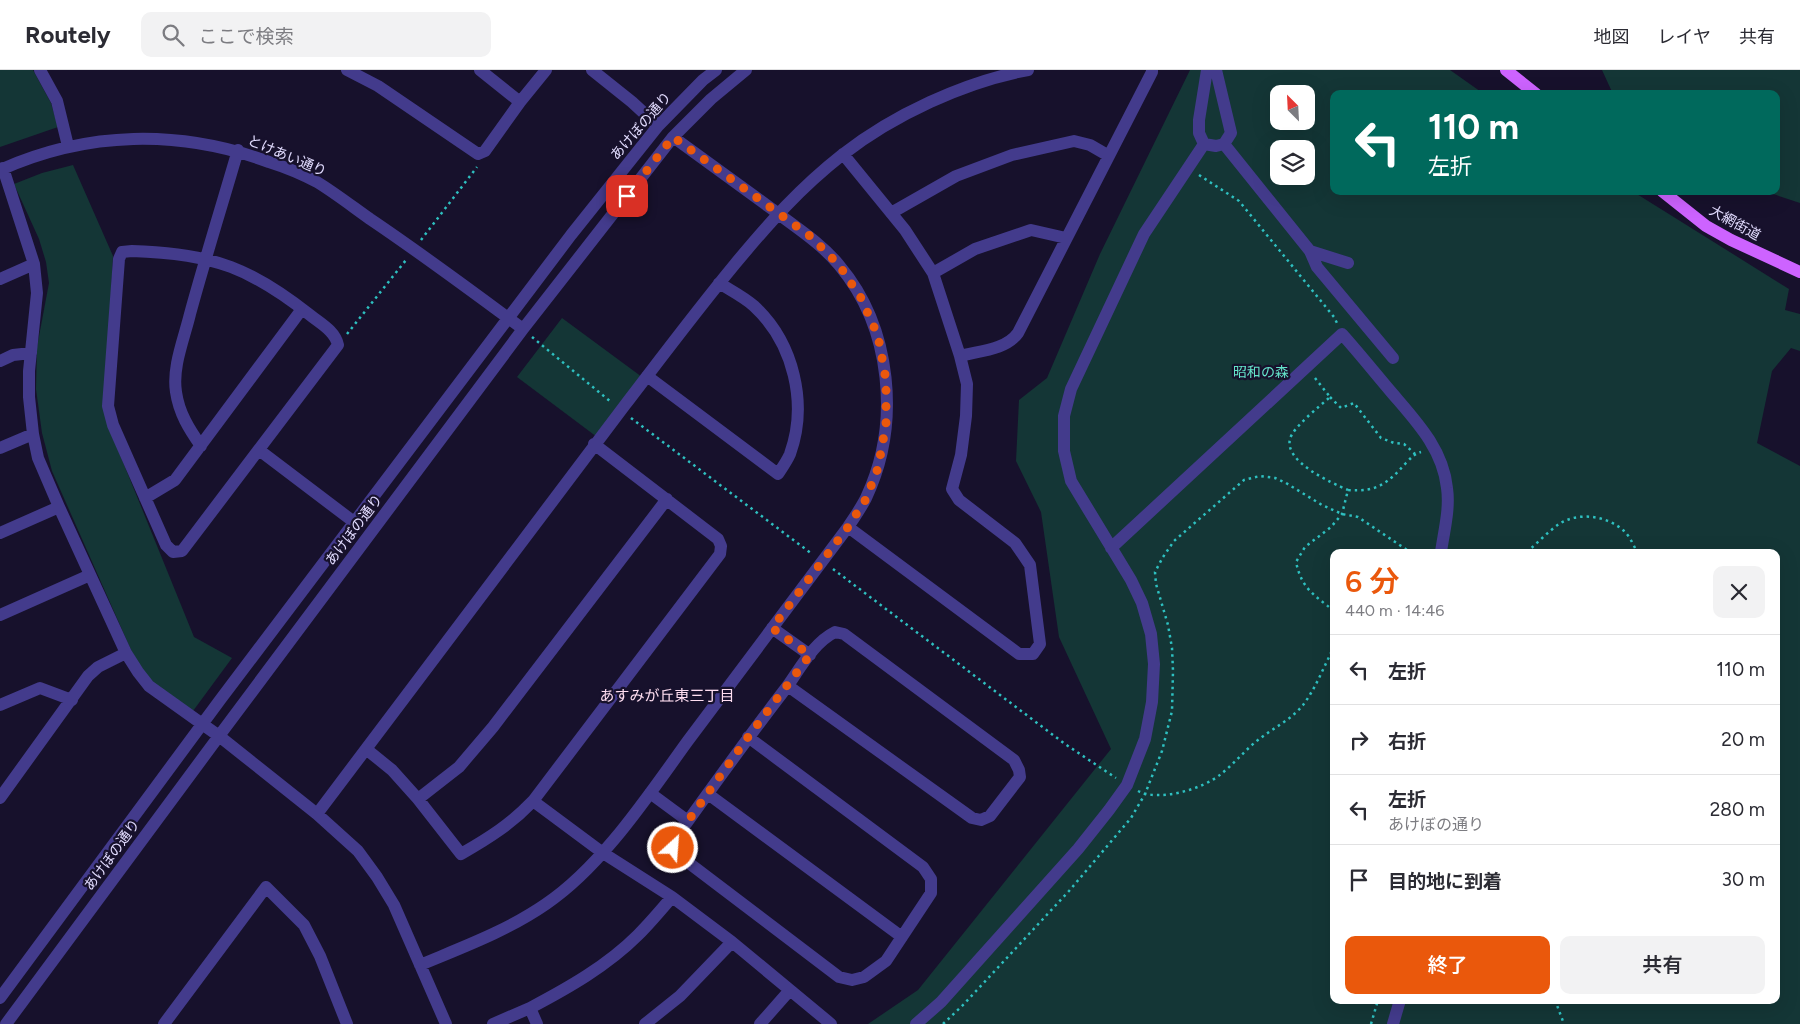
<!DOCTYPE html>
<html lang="ja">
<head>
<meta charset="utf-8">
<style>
  :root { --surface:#fff; --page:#f2f2f3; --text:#2b2b33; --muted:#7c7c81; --line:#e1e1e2; --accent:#ea580c }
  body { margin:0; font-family:Figtree,"Noto Sans JP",sans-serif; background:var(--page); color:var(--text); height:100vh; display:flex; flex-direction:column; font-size:19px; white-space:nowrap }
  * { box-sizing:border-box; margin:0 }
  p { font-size:16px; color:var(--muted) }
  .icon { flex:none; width:28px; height:28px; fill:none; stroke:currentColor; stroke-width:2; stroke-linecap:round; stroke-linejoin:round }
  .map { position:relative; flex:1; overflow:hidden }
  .panel { position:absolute; left:1330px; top:479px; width:450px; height:455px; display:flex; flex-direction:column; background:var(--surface); border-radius:10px; box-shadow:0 5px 20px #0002 }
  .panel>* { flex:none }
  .hud { position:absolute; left:1330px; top:20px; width:450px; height:105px; border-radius:10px; box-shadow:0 5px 20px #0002; background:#00695c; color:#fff; overflow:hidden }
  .needle { width:32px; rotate:336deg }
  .fabs { position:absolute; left:1270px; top:15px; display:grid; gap:10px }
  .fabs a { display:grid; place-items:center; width:45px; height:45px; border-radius:10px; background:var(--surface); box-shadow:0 5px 20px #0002; font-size:25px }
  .pin { position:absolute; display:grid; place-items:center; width:42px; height:42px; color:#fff; margin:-21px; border-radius:10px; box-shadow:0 2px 8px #0006 }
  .me { position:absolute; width:55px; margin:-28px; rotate:26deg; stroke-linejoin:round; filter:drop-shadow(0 0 4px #0008) }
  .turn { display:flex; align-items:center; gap:18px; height:105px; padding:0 15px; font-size:22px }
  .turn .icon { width:65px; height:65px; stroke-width:2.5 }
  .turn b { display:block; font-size:35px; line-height:42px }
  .round { display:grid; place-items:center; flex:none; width:52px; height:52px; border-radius:10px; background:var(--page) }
  .headline { display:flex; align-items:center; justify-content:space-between; height:85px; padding:0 15px }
  h1 { font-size:30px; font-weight:600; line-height:38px; color:var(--accent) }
  .cta { display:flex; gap:10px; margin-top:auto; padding:10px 15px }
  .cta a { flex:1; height:58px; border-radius:10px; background:var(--accent); color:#fff; font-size:20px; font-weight:600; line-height:58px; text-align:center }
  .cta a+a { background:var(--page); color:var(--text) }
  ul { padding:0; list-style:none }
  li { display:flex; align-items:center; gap:15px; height:70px; padding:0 15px; border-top:1px solid var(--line) }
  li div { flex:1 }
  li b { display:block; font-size:19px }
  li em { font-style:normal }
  header { display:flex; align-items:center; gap:30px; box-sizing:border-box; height:70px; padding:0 25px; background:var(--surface); border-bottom:1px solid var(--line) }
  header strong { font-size:24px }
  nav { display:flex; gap:28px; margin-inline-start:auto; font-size:18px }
  .search { width:350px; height:45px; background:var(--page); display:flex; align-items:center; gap:12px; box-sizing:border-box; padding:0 18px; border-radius:10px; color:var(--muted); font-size:19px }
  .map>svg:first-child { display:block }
  .green { fill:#143636; fill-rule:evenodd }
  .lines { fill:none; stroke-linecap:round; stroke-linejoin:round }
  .path { stroke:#2ec0c0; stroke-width:2.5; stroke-dasharray:2.5 4; stroke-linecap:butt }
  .minor { stroke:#433b8c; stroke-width:12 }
  .major { stroke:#cd63ff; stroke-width:12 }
  .route { stroke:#ea580c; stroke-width:9; stroke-dasharray:0 16.2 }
  .labels { text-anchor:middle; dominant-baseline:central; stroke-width:4.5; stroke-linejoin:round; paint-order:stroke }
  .street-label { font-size:14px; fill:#e2dcff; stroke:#17112c }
  .park-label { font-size:14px; fill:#64e3ca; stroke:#17112c }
  .neighbourhood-label { font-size:15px; fill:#ffdef1; stroke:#17112c }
</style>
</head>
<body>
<header>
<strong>Routely</strong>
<div class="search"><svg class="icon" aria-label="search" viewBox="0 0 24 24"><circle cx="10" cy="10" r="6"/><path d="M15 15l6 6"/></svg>ここで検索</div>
<nav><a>地図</a><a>レイヤ</a><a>共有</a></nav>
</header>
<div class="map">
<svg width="1800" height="954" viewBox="0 0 1800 954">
  <rect width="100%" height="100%" fill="#17112c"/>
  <path class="green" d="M0,0H33L51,33L58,57L0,77Z
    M1190,0H1450L1484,24H1334V121H1632L1789,219L1785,240L1800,244V281L1791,278L1772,301L1757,373L1800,396V954H868L918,920L1111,679L1059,567L1041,442L1016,391L1019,330L1047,308L1100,184ZM1279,24H1306V51H1279ZM1279,79H1306V106H1279ZM1334,482H1776V930H1334Z
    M1602,0H1800V133L1764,121H1776V24H1613Z
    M73,95L113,186L105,333L112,365L194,567L232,588L193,641L158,617L143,601L131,580L52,401L42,363L36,319L37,277L49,213L46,192L39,169L14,114L42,103Z
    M562,248L642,307L597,367L517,307Z"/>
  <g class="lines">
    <path class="path" d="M1199,105L1239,131L1334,247L1337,253
      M421,170L477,97
      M347,264L406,190
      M532,267L611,332
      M1315,308L1330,327C1320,336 1293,357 1290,369C1284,392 1332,413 1348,420
      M1330,327L1341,338L1354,333L1381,368L1394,373L1404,374L1415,384
      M631,348L812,484
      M1527,482C1537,473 1548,462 1559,454C1579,441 1609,446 1625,462C1630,467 1634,476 1637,482
      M833,499L1065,674L1116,708
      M1334,541C1313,524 1302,519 1296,492L1305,477L1331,457L1342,444L1348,420C1377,422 1387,414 1406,393C1411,388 1414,384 1421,382
      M1138,721C1159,732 1203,719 1221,704C1234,694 1245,680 1258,670C1273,658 1291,650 1303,635C1316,618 1324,596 1334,577
      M1555,930L1564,954
      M943,954L964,934L1069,821L1131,748L1145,724L1162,681L1172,641L1173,601L1172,578L1168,555L1156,514L1155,502L1163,487L1174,471L1244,410L1260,406L1275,408L1286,413L1322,435L1342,444L1358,447L1410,482
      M1371,954L1378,930"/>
    <path class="minor" d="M40,0L57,31L68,76
      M347,0L378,16L478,84L485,81L520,32L546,0
      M480,0L520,32
      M592,0L632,32L658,56
      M1204,74L1216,76L1224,74L1231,63L1216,0
      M1204,74L1199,63V50L1207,0
      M1224,74L1310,181L1317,197L1393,288
      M843,84L905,160L933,203L960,286L967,314L966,346L961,385L952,419L959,430L1015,473L1030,495L1040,574L1033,584H1019L848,457
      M3,98L34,194L37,223L29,301V327L33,364L38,388L59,437L126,583L138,602L149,616L219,666L317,744L358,781L377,807L394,835L446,954
      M0,100C87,61 179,59 269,92C285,97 302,104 317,112C335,123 353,137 370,149C422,184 473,222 523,259
      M891,143L956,106L1012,85L1074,71L1090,75L1109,86
      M132,181C164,182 202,186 231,197C260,208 286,226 310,245C321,254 335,261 338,275L182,481L173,482L166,475L113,355L108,336L119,189L122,182Z
      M1310,181L1348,193
      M933,203L975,179L1031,160L1066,168
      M0,209L34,194
      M960,286C979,281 1006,280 1018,263L1152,2V0
      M0,291L13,285L31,283
      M647,306L778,404C782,398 787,391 790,384C808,334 794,273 754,236C744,227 730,220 719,213
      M201,376C189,359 179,343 176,322C172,297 184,269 190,244C205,189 222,135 238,80
      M0,378L33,364
      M259,380L354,452
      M145,428L175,410L302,239
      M0,463L59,437
      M1111,478L1342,264C1359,283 1375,303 1392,323C1416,351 1443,379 1447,418C1450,439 1444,461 1441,482
      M0,545L90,505
      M772,558L810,585
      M0,635L40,618L72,630
      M748,667L923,797L931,809V823L886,891L864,907L852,910L839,907L677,784L673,779V772C710,720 747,669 786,618C800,599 813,573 835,562L844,564L1014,690L1019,700L1020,707L990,746L981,750L972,748L788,616
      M366,679L392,700L418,729L461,784C489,768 511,754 533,731L720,484L721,476L718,469L594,374
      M650,723L688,751
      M708,724L902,867
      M0,728L88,606L98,597L126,583
      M418,729L459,697L493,657L667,429
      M533,731L603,783L672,827L732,872L831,954
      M317,744C420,608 521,471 625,335C661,288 697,240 735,194C769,153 800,118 842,85C893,45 964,12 1028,0
      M420,895C463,877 507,861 546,834C601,797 648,726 687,672C740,601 794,529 848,457C854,448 861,438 866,428C901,354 892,258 839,195C820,172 795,157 772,139C739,115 706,91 673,67
      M0,928L220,630L571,165L658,56L703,10L716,0
      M6,954L219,666L523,259L673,67L711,29L746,0
      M164,954L266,817L304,855L320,886L347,954
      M493,954L530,938
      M537,954L530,938C568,918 607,896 638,865C650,853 661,840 672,827
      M645,954L680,926L732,872
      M760,954L790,920
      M916,954L941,932L1078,779L1109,740L1127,715L1145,669L1152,632L1154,594L1151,564L1142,533L1131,510L1071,411L1064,381V346L1071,319L1144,164L1204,74
      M1393,954L1400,930"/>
    <path class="major" d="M1506,0L1536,24
      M1662,121L1706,156L1731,170L1800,202"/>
  </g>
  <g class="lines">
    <path class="route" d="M627,126L673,67L810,166L839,195L861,228L878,266L886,310V354L878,398L866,429L848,457L772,558L810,585L748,667L673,772V778"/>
  </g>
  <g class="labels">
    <g class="street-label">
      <text transform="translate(641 56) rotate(-49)">あけぼの通り</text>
      <text transform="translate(287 86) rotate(23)">とけあい通り</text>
      <text transform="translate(1735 153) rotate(29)">大網街道</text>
      <text transform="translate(354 460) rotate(-53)">あけぼの通り</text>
      <text transform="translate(112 785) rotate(-54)">あけぼの通り</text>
    </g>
    <g class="park-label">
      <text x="1261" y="302">昭和の森</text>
    </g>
    <g class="neighbourhood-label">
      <text x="667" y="626">あすみが丘東三丁目</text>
    </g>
  </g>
</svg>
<div class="fabs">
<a><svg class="needle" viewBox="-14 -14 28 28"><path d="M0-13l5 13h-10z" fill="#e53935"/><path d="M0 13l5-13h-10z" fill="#7c7c81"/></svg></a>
<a><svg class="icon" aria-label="layers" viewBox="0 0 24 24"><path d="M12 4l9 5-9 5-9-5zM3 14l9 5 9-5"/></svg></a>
</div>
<div class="pin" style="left:627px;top:126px;background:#d93025"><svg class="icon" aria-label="arrive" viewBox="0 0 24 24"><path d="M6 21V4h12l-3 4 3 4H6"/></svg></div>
<svg class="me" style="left:673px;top:778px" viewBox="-20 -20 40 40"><circle r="17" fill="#ea580c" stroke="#fff" stroke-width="3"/><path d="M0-11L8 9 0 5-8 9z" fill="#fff"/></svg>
<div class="hud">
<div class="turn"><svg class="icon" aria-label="left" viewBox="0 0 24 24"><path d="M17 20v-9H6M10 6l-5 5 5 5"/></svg><div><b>110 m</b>左折</div></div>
</div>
<section class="panel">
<div class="headline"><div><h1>6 分</h1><p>440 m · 14:46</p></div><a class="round"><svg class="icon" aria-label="close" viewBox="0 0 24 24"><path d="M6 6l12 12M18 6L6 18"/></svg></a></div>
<ul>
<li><svg class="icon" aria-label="left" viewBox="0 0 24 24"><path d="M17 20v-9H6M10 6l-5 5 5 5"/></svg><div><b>左折</b></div><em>110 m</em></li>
<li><svg class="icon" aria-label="right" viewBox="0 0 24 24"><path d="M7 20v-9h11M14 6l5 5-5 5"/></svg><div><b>右折</b></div><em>20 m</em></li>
<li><svg class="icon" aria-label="left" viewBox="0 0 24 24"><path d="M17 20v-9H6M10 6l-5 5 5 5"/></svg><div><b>左折</b><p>あけぼの通り</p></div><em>280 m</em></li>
<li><svg class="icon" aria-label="arrive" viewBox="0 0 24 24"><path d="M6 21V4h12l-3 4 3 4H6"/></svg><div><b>目的地に到着</b></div><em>30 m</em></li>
</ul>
<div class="cta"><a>終了</a><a>共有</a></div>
</section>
</div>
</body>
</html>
